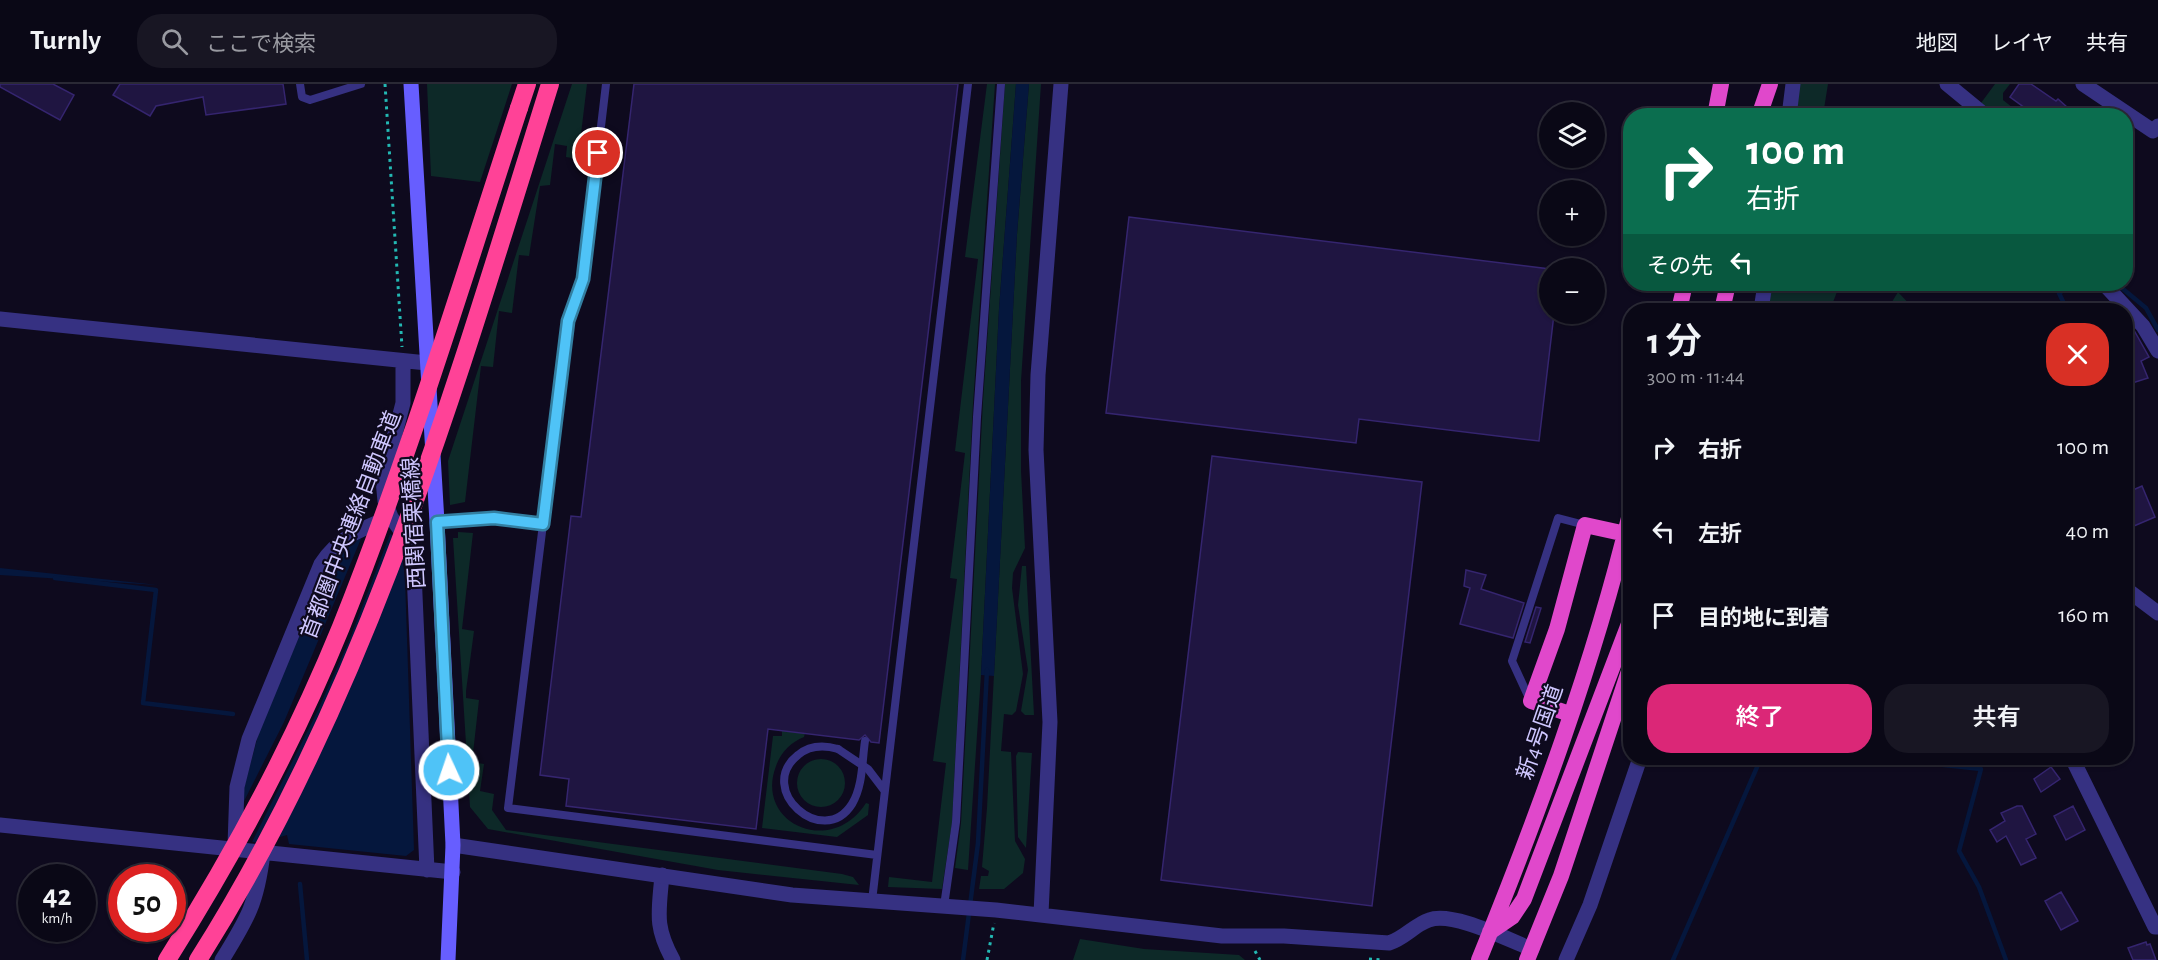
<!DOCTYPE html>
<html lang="ja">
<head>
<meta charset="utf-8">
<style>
  :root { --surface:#0a0816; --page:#181623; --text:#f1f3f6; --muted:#999aa1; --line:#2a2935; --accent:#db2777 }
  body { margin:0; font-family:"Alegreya Sans","Noto Sans JP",sans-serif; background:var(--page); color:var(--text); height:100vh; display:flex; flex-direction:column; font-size:22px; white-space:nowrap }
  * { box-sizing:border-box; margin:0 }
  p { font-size:20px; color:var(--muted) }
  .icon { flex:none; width:33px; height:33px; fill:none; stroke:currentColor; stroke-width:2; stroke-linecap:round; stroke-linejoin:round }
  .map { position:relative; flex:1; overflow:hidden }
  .drawer { position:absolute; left:1623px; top:219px; width:510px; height:462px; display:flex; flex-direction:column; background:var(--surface); border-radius:24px; box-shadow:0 2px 4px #0004,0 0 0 2px var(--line) }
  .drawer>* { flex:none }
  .guide { position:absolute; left:1623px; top:24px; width:510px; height:183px; border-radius:24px; box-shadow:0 2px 4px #0004,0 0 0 2px var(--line); background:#0b6e4f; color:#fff; overflow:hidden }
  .tools { position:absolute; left:1539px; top:18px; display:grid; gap:12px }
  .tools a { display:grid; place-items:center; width:66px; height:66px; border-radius:50%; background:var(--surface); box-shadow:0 2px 4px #0004,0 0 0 2px var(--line); font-size:30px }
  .speed { position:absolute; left:18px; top:780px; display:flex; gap:12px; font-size:30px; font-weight:700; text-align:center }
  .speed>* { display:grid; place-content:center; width:78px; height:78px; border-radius:50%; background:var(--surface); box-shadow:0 2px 4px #0004,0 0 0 2px var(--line); line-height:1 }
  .speed small { font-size:15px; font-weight:400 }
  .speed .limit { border:9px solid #d22; background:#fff; color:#111 }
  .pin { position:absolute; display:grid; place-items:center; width:51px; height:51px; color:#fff; margin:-26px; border:3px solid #fff; border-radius:50%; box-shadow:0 2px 6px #0007 }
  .me { position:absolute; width:66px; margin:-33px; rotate:357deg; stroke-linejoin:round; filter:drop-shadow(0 0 4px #0008) }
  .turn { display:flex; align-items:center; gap:21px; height:126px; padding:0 24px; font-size:27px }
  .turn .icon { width:78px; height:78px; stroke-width:2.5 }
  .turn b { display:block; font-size:42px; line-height:51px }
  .then { display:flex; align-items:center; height:57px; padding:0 24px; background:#0003; gap:12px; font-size:22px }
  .round { display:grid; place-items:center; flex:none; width:63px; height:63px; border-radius:24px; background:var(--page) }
  .head { display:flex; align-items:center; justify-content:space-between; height:102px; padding:0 24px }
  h1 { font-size:36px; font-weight:600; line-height:45px }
  .primary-button { display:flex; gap:12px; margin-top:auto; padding:12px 24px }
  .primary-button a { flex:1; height:69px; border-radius:24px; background:var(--accent); color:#fff; font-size:24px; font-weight:600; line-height:69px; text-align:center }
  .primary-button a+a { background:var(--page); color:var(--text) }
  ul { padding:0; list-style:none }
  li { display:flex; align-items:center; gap:18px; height:84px; padding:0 24px }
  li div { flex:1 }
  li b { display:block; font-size:22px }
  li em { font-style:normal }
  header { display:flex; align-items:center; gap:36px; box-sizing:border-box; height:84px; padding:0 30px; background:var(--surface); border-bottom:2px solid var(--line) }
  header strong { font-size:28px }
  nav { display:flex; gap:33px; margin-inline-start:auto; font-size:21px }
  .search { width:420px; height:54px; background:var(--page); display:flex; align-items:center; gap:15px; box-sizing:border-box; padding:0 21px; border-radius:24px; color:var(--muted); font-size:22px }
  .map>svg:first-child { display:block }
  .green { fill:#0d2928 }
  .water { fill:#05173d }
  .pier { fill:#0e0a1e }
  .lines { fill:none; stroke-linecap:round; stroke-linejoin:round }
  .stream { stroke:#05173d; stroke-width:4.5 }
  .building { fill:#1f1541; stroke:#35256f; stroke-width:1.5 }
  .path { stroke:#23b8b3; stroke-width:3; stroke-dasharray:3 4.5; stroke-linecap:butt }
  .service { stroke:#363182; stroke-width:8 }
  .minor { stroke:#363182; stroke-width:15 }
  .tertiary { stroke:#363182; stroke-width:15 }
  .secondary { stroke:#675eff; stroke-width:15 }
  .trunk { stroke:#e048cb; stroke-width:16 }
  .motorway { stroke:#ff4297; stroke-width:18 }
  .service-bridge { stroke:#363182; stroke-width:8 }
  .motorway-bridge { stroke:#ff4297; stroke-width:18 }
  .route-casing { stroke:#337fa1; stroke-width:15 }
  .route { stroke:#4fc3f7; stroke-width:10 }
  .labels { text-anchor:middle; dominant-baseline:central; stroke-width:4.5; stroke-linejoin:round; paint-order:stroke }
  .street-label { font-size:22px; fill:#cfc7ff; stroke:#0e0a1e }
</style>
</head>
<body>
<header>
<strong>Turnly</strong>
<div class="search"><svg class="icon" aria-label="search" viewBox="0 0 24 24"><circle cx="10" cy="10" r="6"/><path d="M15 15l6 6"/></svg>ここで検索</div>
<nav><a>地図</a><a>レイヤ</a><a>共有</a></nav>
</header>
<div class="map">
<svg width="2158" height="876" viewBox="0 0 2158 876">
  <rect width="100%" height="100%" fill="#0e0a1e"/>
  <path class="green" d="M427,0H512L480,98L431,92Z
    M572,0H587L578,75L566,73L567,62L555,60L550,101L540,102L529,172L519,171L512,229L499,227L493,283L481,282L465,418L450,421L448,377Z
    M987,0H995L973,320L952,739L942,805L888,803L889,793L932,798L946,679L933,677L957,495L950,494L965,369L955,367L978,175L965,173Z
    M1005,0H1016L999,225L981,591L968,786L955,784L961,739L983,317Z
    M1029,0H1041L1021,297V387L1025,464L1013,489L1012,504L1023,590L1016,627L1012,631L1004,630L1001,667L1011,668L1015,757L1025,775L1023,789L1004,805H979L981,792H988L989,787L982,783L987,724L1017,150Z
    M1799,0H1828L1823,31L1796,32Z
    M1995,0H2010L2003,9V16L2022,31H1999L1981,19Z
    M1772,200H1840L1830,226H1767Z
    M1898,208L1914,225L1913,226H1887Z
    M458,448L473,449L462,545L474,547L466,607V614L479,616L472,678L484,680L480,707L494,710L492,726L506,746L842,790L853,793L859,801L718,786L488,745L470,723L453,454H458Z
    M1022,482H1026L1034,631H1025L1021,627L1028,586L1018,521Z
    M782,647L805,649L804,653C791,658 781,668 776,682C754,739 831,774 866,719L869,720L868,731L837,753L762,744L773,652H782Z
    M1018,668L1032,669L1026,764L1018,753L1016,672Z
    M797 699a24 24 0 1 1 48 0a24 24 0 1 1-48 0Z
    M1080,855L1144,865L1239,871L1245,876H1073Z"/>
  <path class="water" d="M1016,0H1029L1017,150L994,592L981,591L999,225Z
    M381,444C401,451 403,476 405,494L414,766L406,772L289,760L287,751L257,759L236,753L242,711L262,637L333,476L346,462Z
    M0,484L158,501L0,491Z"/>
  <path class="pier" d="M382,441L392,445L349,557L317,628L251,760L235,756V735L284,638L363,450Z"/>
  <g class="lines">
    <path class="stream" d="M2117,200L2146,224L2158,246
      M2067,226L2059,209L2073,200
      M55,494L156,506L143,619L233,630
      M1879,674L1981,685L1959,767L1979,803L2006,876
      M300,800L307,876
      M963,876L978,759L987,586
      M1673,876L1761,674"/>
  </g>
  <path class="building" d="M0,0H53L74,11L60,36L0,3Z
    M120,0H283L286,20L206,31L203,13L156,22L150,32L113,11Z
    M634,0H958L879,659L871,658L865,651L859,656L768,645L756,745L566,722L569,695L540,691L571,432L581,433Z
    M2019,0H2031L2056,17L2058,15L2077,32H2036L2010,13Z
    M1129,133L1550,185V230H1554L1539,357L1359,335L1356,359L1106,329Z
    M2135,248L2149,273L2141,277L2148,294L2126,301V252Z
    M1212,372L1422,398L1372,822L1161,796Z
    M2142,402L2155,433L2134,442L2126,421V409Z
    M1466,486L1486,491L1481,505L1524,519L1513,554L1460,540L1470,504L1464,502Z
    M1536,523L1541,524L1530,559L1525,558Z
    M2051,683L2060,695L2041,708L2034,695Z
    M2017,722H2022L2036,750L2026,755L2036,774L2021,781L2006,752L1997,758L1990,746L2005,737L2001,729Z
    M2073,722L2085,746L2066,756L2054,732Z
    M2061,808L2078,837L2061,846L2045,817Z
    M2146,858L2147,861L2150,860L2156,876H2133L2128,864Z"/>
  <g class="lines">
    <path class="path" d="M385,0L402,263
      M2079,32L2088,22
      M1255,867L1260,876
      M1369,875L1382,876
      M987,876L994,839"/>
    <path class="service" d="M300,0L302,13L310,16L361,0
      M606,0L583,195L568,237L508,724L877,771
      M437,438L494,434L543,440
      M1530,616L1512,577L1558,434L1585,441
      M838,665L868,685L884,706
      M872,817L968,0
      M944,822L956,738L977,333L1001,0"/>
    <path class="minor" d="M1947,0L1986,32
      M2083,0L2153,47L2158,42
      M1789,32L1793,0
      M2104,200L2143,242L2158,267
      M1761,226L1765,200
      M0,235L427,279
      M403,277V319L383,396L385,417L391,433L408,457L414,488L427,786
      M2126,505L2158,529
      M2072,674L2155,843H2158
      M0,741L453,788
      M235,761L237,703L249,655L321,480C338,454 361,445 389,434
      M662,791C659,828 654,842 673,876
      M222,876C248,834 257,819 263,769
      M1566,876L1590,821L1640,674"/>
    <path class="tertiary" d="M453,761L792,811L996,826L1222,852H1284L1389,859C1405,854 1414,841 1429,836C1453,827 1508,856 1532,865
      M1041,830L1050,638L1036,366L1038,291L1061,0"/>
    <path class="secondary" d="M411,0L437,438L453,761L448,876"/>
    <path class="trunk" d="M1715,32L1721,0
      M1759,32L1770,0
      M1679,226L1685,200
      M1722,226L1728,200
      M1570,630L1531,617L1557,545L1585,441L1626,450
      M1490,848L1512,833L1524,815L1630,537
      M1479,876C1538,731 1593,582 1630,430
      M1527,876L1561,792L1630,584"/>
    <path class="motorway" d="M519,24L527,0"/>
    <path class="service-bridge" d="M838,665C824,661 810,661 798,671C755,705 823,766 852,720C863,702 862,677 865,657"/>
    <path class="motorway-bridge" d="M167,876C234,770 294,658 341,543C409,373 462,198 519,24
      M198,876C368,608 456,301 550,0"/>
  </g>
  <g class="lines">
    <g class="route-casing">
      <path id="route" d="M449,686L437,438L494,434L543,440L568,237L583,195L598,69"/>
    </g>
    <use href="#route" class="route"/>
  </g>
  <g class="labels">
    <g class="street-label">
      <text transform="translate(414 439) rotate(-93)">西関宿栗橋線</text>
      <text transform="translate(351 441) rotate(-69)">首都圏中央連絡自動車道</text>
      <text transform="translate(1540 648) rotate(-71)">新4号国道</text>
    </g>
  </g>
</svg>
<div class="tools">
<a><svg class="icon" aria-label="layers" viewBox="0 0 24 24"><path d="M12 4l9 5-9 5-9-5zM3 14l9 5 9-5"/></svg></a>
<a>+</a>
<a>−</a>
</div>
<div class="speed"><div>42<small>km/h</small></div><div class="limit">50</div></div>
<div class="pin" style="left:598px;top:69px;background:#d93025"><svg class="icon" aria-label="arrive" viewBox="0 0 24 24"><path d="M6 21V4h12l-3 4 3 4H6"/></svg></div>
<svg class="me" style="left:449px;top:686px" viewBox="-20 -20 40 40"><circle r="17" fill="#4fc3f7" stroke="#fff" stroke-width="3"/><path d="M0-11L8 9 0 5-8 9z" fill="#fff"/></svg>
<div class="guide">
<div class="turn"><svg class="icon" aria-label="right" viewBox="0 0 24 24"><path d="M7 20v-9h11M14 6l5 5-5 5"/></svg><div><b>100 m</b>右折</div></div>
<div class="then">その先<svg class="icon" aria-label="left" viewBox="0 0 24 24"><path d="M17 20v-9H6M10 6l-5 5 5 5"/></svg></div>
</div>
<section class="drawer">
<div class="head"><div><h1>1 分</h1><p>300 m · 11:44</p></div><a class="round" style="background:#d93025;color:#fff"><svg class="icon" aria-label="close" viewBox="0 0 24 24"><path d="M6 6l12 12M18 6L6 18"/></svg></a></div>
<ul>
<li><svg class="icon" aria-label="right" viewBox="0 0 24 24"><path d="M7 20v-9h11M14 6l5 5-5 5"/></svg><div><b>右折</b></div><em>100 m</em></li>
<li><svg class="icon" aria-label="left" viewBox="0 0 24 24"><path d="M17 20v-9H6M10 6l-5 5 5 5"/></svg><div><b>左折</b></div><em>40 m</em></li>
<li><svg class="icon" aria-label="arrive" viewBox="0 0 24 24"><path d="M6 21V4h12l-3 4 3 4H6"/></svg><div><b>目的地に到着</b></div><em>160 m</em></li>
</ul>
<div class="primary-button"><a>終了</a><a>共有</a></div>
</section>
</div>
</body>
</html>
